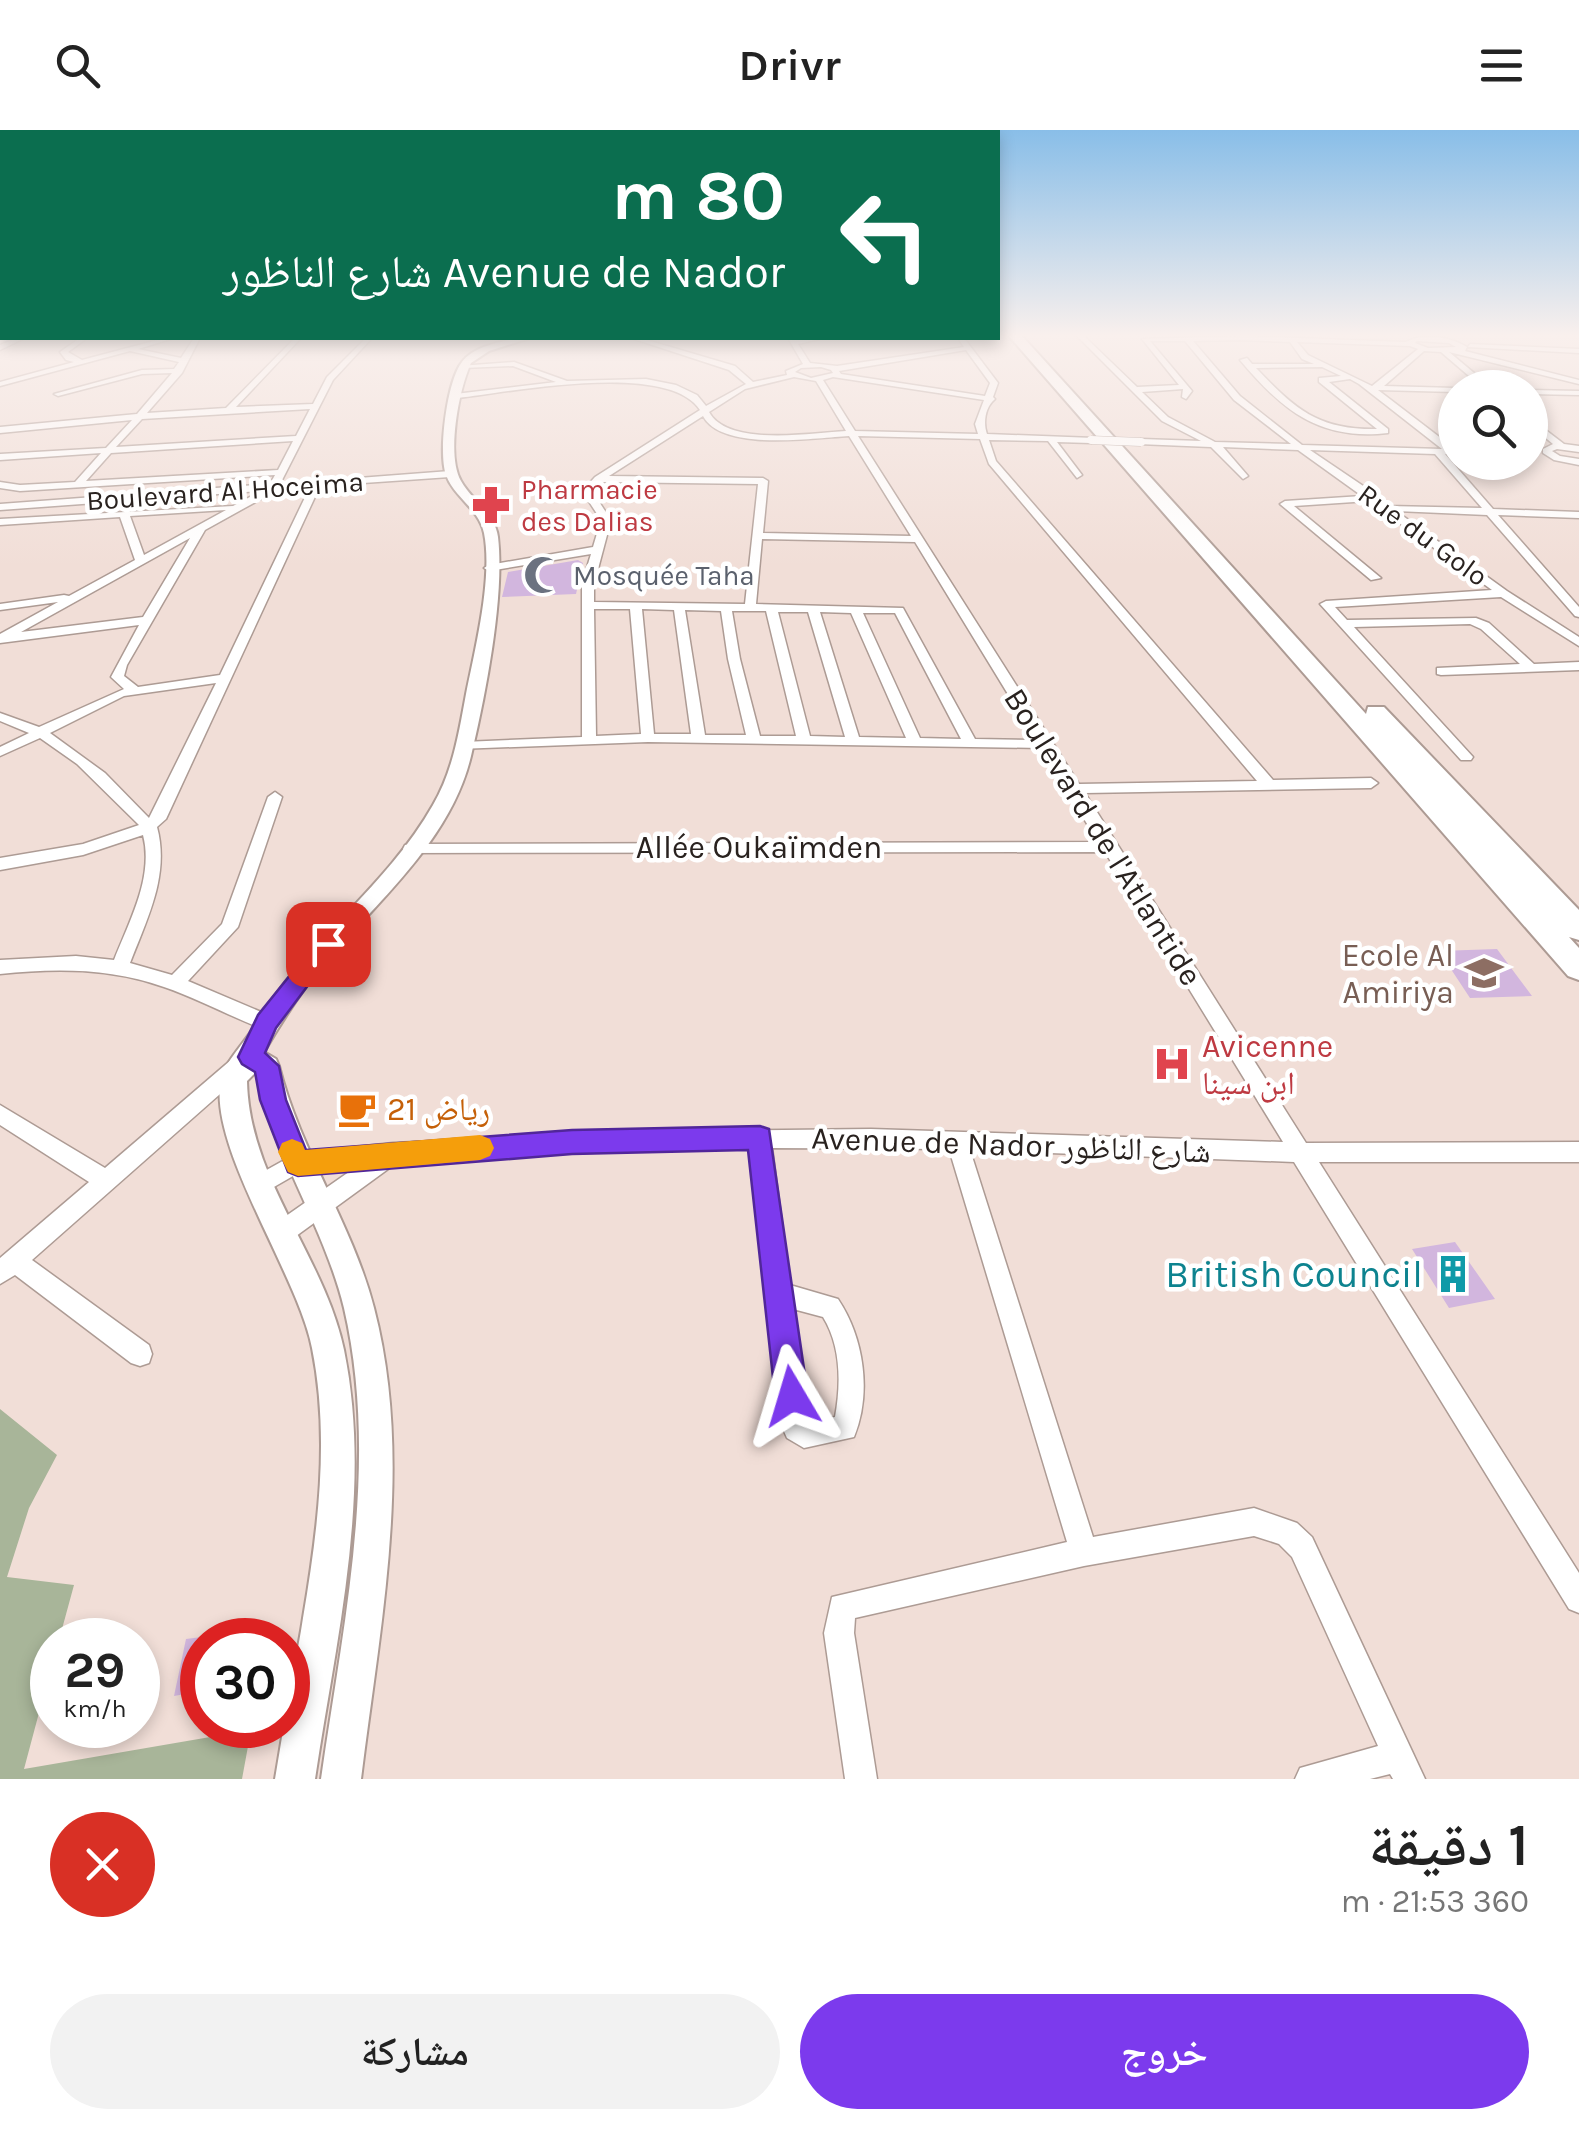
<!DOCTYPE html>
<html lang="ar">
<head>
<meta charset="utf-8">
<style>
  :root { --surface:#fff; --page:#f2f2f2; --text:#222; --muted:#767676; --accent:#7c3aed }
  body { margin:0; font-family:Karla,"Noto Naskh Arabic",sans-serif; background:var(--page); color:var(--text); direction:rtl; height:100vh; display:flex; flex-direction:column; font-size:38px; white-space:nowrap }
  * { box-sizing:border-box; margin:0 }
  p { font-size:32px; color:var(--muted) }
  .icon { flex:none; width:55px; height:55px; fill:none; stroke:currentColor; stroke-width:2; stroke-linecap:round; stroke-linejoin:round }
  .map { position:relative; height:1649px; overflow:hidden; direction:ltr }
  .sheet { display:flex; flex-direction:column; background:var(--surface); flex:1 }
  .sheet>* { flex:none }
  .banner { position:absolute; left:0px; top:0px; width:1000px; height:210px; box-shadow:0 5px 15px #0003; direction:rtl; background:#0b6e4f; color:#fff; overflow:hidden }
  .fabs { position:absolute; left:1438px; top:240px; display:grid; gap:20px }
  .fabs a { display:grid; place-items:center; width:110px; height:110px; border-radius:50%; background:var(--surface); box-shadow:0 5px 15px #0003; font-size:50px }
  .speed { position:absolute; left:30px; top:1488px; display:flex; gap:20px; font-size:50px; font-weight:700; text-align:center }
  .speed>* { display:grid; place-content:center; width:130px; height:130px; border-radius:50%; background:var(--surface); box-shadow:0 5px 15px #0003; line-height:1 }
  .speed small { font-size:25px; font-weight:400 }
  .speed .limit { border:15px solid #d22; background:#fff; color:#111 }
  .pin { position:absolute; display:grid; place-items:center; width:85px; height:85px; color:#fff; margin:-42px; border-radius:20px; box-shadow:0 5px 15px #0006 }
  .me { position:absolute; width:110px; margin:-55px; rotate:353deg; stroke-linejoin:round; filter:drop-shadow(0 0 8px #0008) }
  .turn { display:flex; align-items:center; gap:35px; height:210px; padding:0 50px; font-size:45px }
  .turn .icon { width:130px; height:130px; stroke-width:2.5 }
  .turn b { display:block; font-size:70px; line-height:85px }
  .round { display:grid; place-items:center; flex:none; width:105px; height:105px; border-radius:52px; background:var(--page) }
  .summary { display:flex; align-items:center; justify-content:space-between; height:170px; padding:0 50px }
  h1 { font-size:60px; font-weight:600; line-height:75px }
  .action { display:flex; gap:20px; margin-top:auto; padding:20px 50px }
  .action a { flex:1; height:115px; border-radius:60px; background:var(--accent); color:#fff; font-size:40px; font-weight:600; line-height:115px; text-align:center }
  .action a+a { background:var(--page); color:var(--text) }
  header { display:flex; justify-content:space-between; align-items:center; height:130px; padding:0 50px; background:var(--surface); font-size:45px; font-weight:600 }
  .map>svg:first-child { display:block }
  .green { fill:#a8b599 }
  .building { fill:#d2b6de }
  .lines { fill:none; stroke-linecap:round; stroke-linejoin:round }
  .street-casing { stroke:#ad9b94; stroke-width:3 }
  .secondary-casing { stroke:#ad9b94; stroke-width:4 }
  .highway-casing { stroke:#ad9b94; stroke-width:4 }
  .street { fill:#fff; fill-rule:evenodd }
  .secondary { fill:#fff; fill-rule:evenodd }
  .highway { fill:#fff; fill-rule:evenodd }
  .street-bridge-casing { stroke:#ad9b94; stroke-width:9; stroke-linecap:butt }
  .street-bridge { stroke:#fff; stroke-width:8 }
  .route { fill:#7c3aed; stroke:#51269a; stroke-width:2.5 }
  .slow { fill:#f59e0b }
  .labels { text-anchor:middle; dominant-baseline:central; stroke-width:9; stroke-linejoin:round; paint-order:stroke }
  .far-health-label { font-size:28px; fill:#be3a42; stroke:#fff; text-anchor:start }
  .far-street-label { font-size:28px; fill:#29221f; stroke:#fff }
  .far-worship-label { font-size:28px; fill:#5b616d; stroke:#fff; text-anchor:start }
  .street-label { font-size:32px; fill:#29221f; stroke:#fff }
  .education-label { font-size:32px; fill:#785e54; stroke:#fff; text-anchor:end }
  .health-label { font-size:32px; fill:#be3a42; stroke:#fff; text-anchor:start }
  .food-label { font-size:32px; fill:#c56008; stroke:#fff; text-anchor:start }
  .near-culture-label { font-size:38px; fill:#0d838f; stroke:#fff; text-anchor:end }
</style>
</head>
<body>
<header><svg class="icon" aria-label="menu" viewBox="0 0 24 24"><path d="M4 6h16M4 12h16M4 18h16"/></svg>Drivr<svg class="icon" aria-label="search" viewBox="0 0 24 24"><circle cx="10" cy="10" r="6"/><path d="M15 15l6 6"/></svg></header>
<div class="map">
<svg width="1579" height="1649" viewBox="0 0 1579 1649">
  <rect width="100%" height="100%" fill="#f1ded7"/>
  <path class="green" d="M0,1279L57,1325L29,1378L7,1447L74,1455L59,1510H52V1534L24,1639L251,1600L242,1649H0Z"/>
  <path class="building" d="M578,430L583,433L576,464L502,467L508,442Z
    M1497,819L1532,866L1470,868L1439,821Z
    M1455,1112L1495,1169L1449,1178L1412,1119Z
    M202,1507V1561L174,1566L186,1509Z"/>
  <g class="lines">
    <g class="street-casing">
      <path id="street" d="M1077,206H1084L1137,257L1179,255L1142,209L1246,206L1406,212C1424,202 1450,207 1467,217L1465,221L1579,250V254L1449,222L1492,258H1483L1441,222L1424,221L1384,256L1455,258V262L1378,260L1455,319V325L1445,324L1493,379L1579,382V388L1498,385L1579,477V487L1575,486L1487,385L1396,381L1507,461L1579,507V516L1501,467L1335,477L1347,490L1476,488L1489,493L1534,534L1579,532V540L1441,545L1437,544V538L1520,534L1481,499L1470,494L1354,497L1473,627L1471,630H1461L1320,474L1326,471L1492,460L1369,371L1294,376L1381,448L1371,450L1280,374L1285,371L1362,366L1298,320L1223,317L1248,346L1243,349L1211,317L1138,314L1141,309L1201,311L1162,291ZM1240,210L1290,212L1302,229L1314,234H1252L1247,228L1240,230C1282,280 1319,311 1388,303V299L1329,252L1350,249L1359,254L1442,319L1302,315L1240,266L1193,211ZM1150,211H1185L1234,270L1291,314L1215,312L1168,287L1142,262L1183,259L1182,267L1186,269L1192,261ZM1417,211L1449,213L1456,217L1428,218L1415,213ZM1297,212L1410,216L1418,219L1372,256L1308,225ZM1322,237L1341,246L1319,248V252L1377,299C1318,300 1295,279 1256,238ZM1310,320L1435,324L1482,378L1388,376L1378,366Z
        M17,208H25L0,220V215Z
        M80,208H87L68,222L82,230L165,208H174L138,219L181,228L194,208H200L182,243L147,283L226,278L295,208H301L236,277L313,274L327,247L366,208H372L333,250L280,354L450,341L455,344L450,347L320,356L166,689L157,697C170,745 147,789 130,833L172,845L222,794L268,667L275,662L282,667L238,797L188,851L273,887L275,892L273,897L266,900C231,887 199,869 164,857C110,838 56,838 0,844V830L76,826L114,830C129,792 154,747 143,705L83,725L0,740V728L83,714L139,695L77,634L40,608L0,626V617L29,603L0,591V583L39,597L124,559L111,547L139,495L0,513V504L58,472L0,480V474L64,465L69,466L135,430L120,387L0,395V389L233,376L261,361L0,380V374L270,354L275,345L20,361L0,358V352L20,355L75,352L101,323L0,330V324L106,318L132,290L0,303V297L137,284L172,243L142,244L58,266L54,264L142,240L174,239L179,232L130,221L0,256V252L74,232L66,230L60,222ZM310,279L296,306L116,317L142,289ZM293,311L278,340L86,351L111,323ZM310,357L220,545L138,557L124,546L127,535L205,400L277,360ZM226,380L144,425L130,386ZM190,408L143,487L21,502ZM216,553L149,688L105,643L50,603L124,566Z
        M631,208H640L735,236L753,252L787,245L786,241L803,234L788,208H824L798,214L810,233L837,236L964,217L958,208H964L998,253L993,267L995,269C985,277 983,293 987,304L1094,308L1091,313L1057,312L1082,345L1077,348L1048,311L989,310L996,331L1273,650L1371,648L1378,653L1371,658L1085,663L1306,1013L1579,1012V1032H1319L1579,1443V1483L1569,1479L1294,1032L970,1020L1093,1407L1254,1378L1297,1393L1312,1407L1425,1649H1393L1390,1644L1370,1649H1295L1300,1638L1378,1616L1292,1427L1279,1414L1254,1406L1084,1436L855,1488L854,1503L877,1649H845L824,1503L832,1467L1067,1412L949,1019L772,1018L790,1155L838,1169C864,1208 872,1263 854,1307L804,1318L787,1308L783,1299L751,1018L543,1024L395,1034L292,1109L284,1112L276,1109L273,1101L276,1093L356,1037L300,1042L260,1065L252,1062L249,1055L252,1048L297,1023L393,1013L625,1002L871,999L1283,1012L1105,722L405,723L403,719L405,715L411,714L1098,712L1041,618L648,612L458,619V613L463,612L582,607V454L591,424L489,441L484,438L489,435L593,417L601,390L582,361L584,359L595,347L700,280C668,230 511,262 458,268L455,264L556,252L513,236L463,238L459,236L514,232L567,251L646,249L676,255L697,265L706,276L746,254L729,240ZM966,220L990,253L985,266L841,244L839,241ZM821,237L831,240L833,243L811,248L795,242L801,238ZM794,247L816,251L846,301C811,303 728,317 709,282L745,259ZM833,247L984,270L975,294L978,304L855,301L823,250ZM703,286C722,322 814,308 849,306L911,406L763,403L768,351L763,348L609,346ZM858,306L980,309L989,334L1257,651L1079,654ZM601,352L758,354L745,474L594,472V454L611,390L592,361ZM762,409L915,412L1036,610L975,609L903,478L756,474ZM594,479H630L641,604L596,606ZM642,479L674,480L691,604H654ZM685,480L721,481L728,529L746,605H705ZM732,481H766L796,606H760L740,529ZM778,482H808L845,607L810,606ZM820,482L851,483L906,608L859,607ZM863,483H895L961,609L920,608ZM793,1179L823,1187C841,1216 841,1254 835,1287L808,1291Z
        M1470,214L1579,219V223L1468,217Z
        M1530,260L1579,261V265L1530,264Z
        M1530,288L1564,314L1579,316V322L1557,319L1552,321L1560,326L1579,329V335L1554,330L1543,323V319L1553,314L1530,295Z
        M238,928L245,930L248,936L245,942L32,1130L149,1215L152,1224L149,1233L140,1236L131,1233L15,1145L0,1154V1128L89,1052L0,995V975L105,1038L231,930Z"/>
    </g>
    <g class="secondary-casing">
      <path id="secondary" d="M518,208H530L489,221L471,233C459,259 446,325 461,351C472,371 495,383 498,407C505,467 485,567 471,626C451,710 378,771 324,834C300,862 282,891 264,922L276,929L279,936C300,1021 352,1093 374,1178C414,1331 380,1495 361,1649H321C343,1495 380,1333 344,1178C324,1096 274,1025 256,942L247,951C249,1050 324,1125 344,1220C373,1361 336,1509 315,1649H275L284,1595H288C288,1559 298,1523 303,1488C318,1400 330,1307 312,1218C298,1145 207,1016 221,949C225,932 245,912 254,897C303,814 386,758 433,675C453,641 459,602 466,564C475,519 493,448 484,403C479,379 454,367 446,345C438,322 447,251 462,232C474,216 500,212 518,208Z"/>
    </g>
    <g class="highway-casing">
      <path id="highway" d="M1009,206H1022L1366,584L1368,577H1384L1579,780V810L1569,807L1579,818V850L1568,846Z"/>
    </g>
    <use href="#street" class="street"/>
    <use href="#secondary" class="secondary"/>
    <use href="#highway" class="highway"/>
    <g class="street-bridge-casing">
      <path id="street-bridge" d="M1091,310L1141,312"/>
    </g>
    <use href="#street-bridge" class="street-bridge"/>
  </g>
  <linearGradient id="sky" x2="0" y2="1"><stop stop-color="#89bee8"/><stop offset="0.47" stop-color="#f9f0ed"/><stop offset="1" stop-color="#f9f0ed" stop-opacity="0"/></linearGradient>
  <rect width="1579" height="437" fill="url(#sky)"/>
  <path class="route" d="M328,805L339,814L276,898L265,923L279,936L286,970L306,1020L572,1000L760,996L769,999L808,1266L803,1277L792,1282L780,1277L775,1266L748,1020L572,1024L298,1046L288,1042L260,970L255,942L242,934L238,927L258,885L320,808Z"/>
  <path class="slow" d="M480,1005L490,1009L494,1018L490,1026L480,1030L298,1046L288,1042L278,1022L282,1013L292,1009L302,1013L305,1020Z"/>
  <defs>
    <g id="pharmacy-bare" transform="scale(3)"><path d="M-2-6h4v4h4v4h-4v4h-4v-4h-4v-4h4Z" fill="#e0444e" stroke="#fff" stroke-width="2.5" paint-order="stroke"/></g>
    <g id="mosque-bare" transform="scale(3)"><path d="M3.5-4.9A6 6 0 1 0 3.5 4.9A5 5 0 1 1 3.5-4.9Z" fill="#6b7280" stroke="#fff" stroke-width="2.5" paint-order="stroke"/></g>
    <g id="school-bare" transform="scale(3)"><path d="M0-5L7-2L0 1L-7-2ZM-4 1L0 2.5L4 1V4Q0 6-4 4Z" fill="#8d6e63" stroke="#fff" stroke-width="2.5" paint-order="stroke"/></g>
    <g id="hospital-bare" transform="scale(3)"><path d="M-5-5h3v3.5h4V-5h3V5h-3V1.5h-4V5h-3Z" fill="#e0444e" stroke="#fff" stroke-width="2.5" paint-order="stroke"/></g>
    <g id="cafe-bare" transform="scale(3)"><path d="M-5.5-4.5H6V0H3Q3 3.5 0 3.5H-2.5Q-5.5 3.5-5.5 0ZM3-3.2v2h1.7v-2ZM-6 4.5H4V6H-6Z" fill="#e8710a" stroke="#fff" stroke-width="2.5" paint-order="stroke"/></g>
    <g id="building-bare" transform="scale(3)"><path d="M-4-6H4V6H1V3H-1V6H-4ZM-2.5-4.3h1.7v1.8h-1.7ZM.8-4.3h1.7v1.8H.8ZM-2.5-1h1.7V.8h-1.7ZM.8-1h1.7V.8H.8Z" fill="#0f9aa8" stroke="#fff" stroke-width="2.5" paint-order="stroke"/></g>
  </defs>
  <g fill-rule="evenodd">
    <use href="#pharmacy-bare" x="491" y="375"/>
    <use href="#mosque-bare" x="543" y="445"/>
    <use href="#school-bare" x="1484" y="843"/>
    <use href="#hospital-bare" x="1172" y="934"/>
    <use href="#cafe-bare" x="357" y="979"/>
    <use href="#building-bare" x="1453" y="1144"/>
  </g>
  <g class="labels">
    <g class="far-health-label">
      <text x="521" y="359">Pharmacie<tspan x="521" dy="32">des Dalias</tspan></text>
    </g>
    <g class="far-street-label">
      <text transform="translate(225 361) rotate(-4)">Boulevard Al Hoceima</text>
      <text transform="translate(1423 405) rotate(36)">Rue du Golo</text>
    </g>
    <g class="far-worship-label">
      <text x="573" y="445">Mosquée Taha</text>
    </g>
    <g class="street-label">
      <text transform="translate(1103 707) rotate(58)">Boulevard de l'Atlantide</text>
      <text x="759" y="717">Allée Oukaïmden</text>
      <text transform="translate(1011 1015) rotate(2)">Avenue de Nador شارع الناظور</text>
    </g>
    <g class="education-label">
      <text x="1454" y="825">Ecole Al<tspan x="1454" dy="37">Amiriya</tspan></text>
    </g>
    <g class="health-label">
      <text x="1202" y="916">Avicenne<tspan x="1202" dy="37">ابن سينا</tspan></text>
    </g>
    <g class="food-label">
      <text x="387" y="979">رياض 21</text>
    </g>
    <g class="near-culture-label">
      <text x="1423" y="1144">British Council</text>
    </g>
  </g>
</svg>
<div class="fabs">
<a><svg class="icon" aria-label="search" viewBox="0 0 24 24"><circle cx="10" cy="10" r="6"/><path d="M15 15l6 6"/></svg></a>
</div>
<div class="speed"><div>29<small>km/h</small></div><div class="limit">30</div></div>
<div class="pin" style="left:328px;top:814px;background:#d93025"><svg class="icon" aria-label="arrive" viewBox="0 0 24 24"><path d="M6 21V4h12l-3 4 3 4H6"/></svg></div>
<svg class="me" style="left:792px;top:1266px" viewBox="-20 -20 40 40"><path d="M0-17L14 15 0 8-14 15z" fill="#7c3aed" stroke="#fff" stroke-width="4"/></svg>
<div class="banner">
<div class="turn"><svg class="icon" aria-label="left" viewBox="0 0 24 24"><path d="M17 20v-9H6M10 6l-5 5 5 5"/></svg><div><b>80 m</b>Avenue de Nador شارع الناظور</div></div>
</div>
</div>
<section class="sheet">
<div class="summary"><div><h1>1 دقيقة</h1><p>360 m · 21:53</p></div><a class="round" style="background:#d93025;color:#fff"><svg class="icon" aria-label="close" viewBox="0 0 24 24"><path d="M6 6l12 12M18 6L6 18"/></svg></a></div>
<div class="action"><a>خروج</a><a>مشاركة</a></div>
</section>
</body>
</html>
